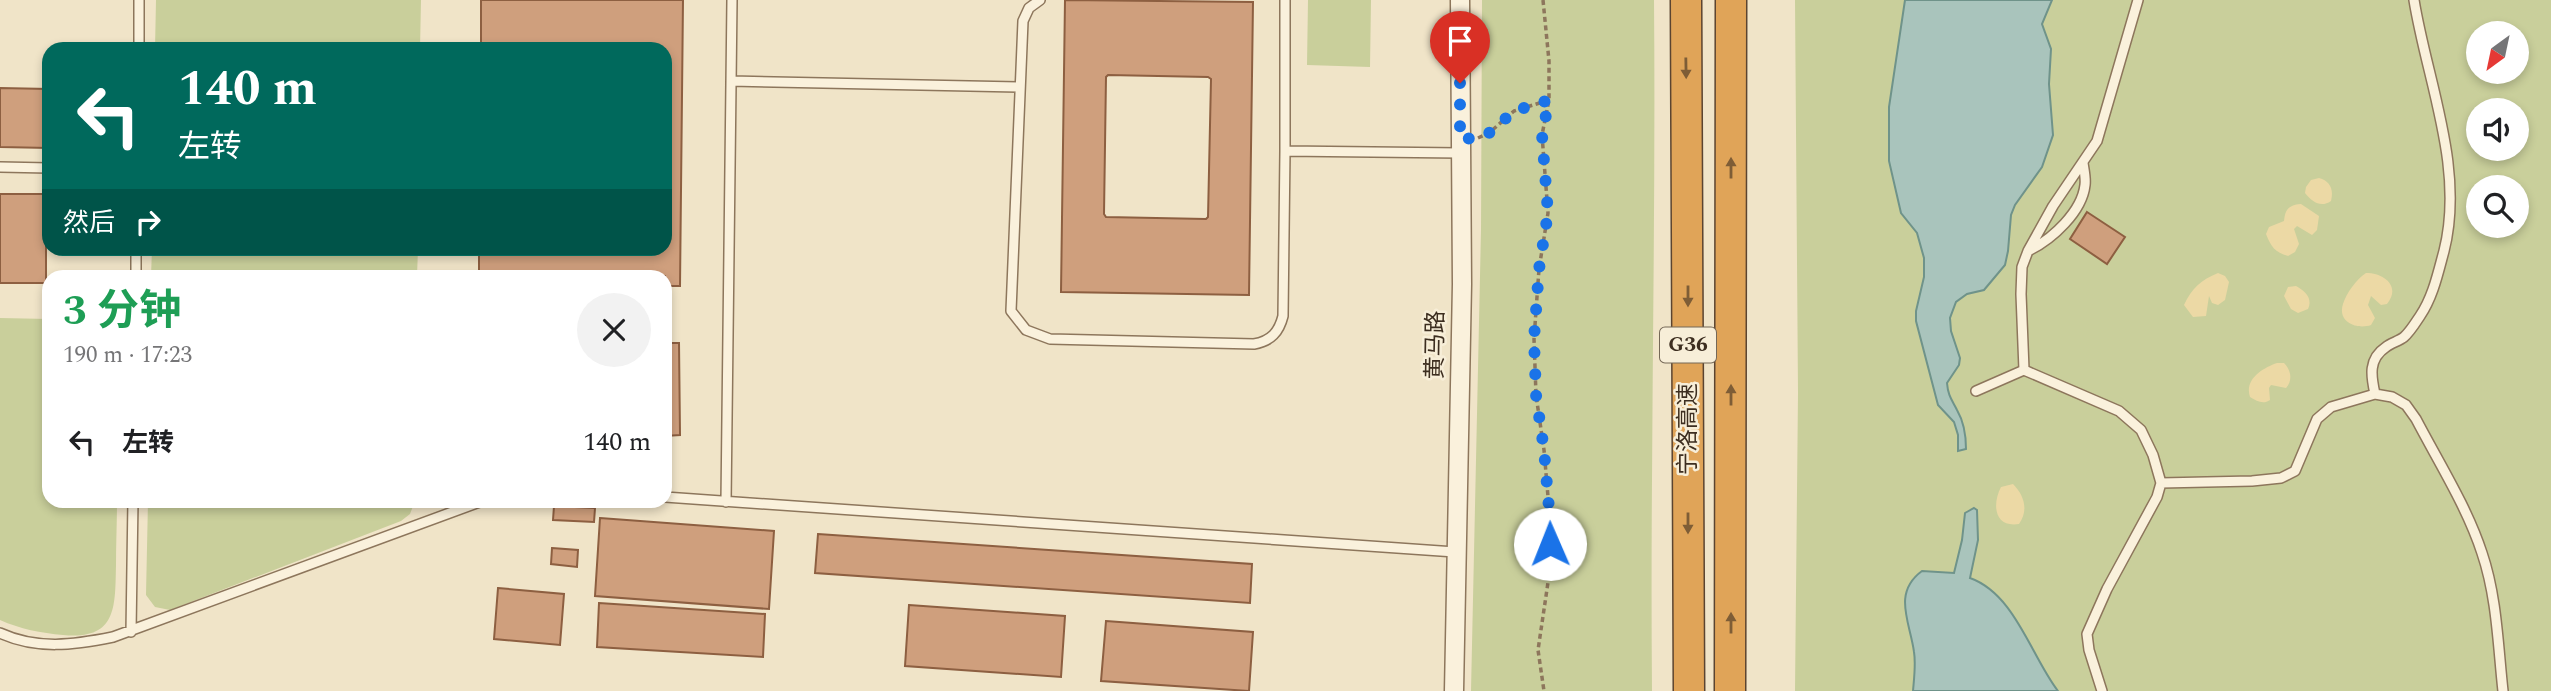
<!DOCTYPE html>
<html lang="zh">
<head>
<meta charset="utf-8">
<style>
  :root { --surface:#fff; --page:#f2f2f2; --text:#202124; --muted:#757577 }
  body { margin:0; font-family:Spectral,"Noto Sans SC",serif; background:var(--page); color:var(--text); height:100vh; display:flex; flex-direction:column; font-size:26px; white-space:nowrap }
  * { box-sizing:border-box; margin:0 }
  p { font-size:23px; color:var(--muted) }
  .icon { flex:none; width:38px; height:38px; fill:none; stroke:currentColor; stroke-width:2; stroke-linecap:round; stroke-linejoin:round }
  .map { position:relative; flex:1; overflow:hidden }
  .drawer { position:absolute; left:42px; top:270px; width:630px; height:238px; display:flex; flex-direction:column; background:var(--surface); border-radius:21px; box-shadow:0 4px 10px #0003 }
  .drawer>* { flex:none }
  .guide { position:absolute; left:42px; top:42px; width:630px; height:214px; border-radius:21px; box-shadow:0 4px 10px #0003; background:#00695c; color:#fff; overflow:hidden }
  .needle { width:46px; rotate:213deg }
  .tools { position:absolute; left:2466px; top:21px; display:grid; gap:14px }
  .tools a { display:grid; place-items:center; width:63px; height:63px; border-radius:50%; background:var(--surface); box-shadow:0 4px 10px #0003; font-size:35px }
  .pin { position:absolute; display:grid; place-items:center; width:60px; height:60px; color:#fff; margin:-72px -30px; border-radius:50% 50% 50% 0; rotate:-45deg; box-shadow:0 0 7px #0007 }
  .pin .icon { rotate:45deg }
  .me { position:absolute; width:77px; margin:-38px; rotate:359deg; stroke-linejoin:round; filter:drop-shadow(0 0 5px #0008) }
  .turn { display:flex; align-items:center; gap:24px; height:147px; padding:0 21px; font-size:32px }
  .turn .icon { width:91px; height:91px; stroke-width:2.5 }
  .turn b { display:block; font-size:49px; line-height:60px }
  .then { display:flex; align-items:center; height:66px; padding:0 21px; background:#0003; gap:14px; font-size:26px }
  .round { display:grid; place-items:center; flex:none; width:74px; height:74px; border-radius:37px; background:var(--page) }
  .head { display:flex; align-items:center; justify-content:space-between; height:119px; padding:0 21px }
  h1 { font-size:42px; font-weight:700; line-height:52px; color:#1e9e55 }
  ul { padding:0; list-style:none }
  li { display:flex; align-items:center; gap:21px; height:105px; padding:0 21px }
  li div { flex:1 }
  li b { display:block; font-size:26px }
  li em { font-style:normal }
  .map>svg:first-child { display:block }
  .green { fill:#c9cf9b; fill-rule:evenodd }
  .sand { fill:#ecd9a5 }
  .water { fill:#a9c4bc; stroke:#6f938a; stroke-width:2 }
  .building { fill:#cf9f7d; stroke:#8d5f41; stroke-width:2; fill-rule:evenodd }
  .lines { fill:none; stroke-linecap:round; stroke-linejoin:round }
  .service-casing { stroke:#8d765c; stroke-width:12 }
  .minor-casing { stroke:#8d765c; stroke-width:21 }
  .motorway-casing { stroke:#5b4430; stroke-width:33 }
  .path { stroke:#8d765c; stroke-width:3.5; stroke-dasharray:5 3.5; stroke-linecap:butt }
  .service { stroke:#faf1dc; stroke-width:9 }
  .minor { stroke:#faf1dc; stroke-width:18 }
  .motorway { stroke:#e0a458; stroke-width:30 }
  .oneway { fill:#7e5d36 }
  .route { stroke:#1a73e8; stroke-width:12; stroke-dasharray:0 21.6 }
  .labels { text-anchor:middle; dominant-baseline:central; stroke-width:5; stroke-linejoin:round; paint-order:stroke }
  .shield { fill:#f7eed8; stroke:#756857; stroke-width:2 }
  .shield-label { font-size:21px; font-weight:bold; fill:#3d2e20 }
  .street-label { font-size:23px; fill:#3d2e20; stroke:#f7eed8 }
</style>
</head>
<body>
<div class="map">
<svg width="2551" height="691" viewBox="0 0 2551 691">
  <rect width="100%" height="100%" fill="#f0e4c8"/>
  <path class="green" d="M156,0H421L420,49H155Z
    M1308,0H1371L1370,67L1307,65Z
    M1482,0H1654C1656,230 1650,461 1652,691H1471L1481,230Z
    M1795,0H2551V691H1795L1798,393ZM2478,33H2516V72H2478ZM2478,110H2516V149H2478ZM2478,187H2516V226H2478Z
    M152,249H418L417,276H151Z
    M0,318L49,319V500L117,501C117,522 116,544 116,565C115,608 117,640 63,635C41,633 20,629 0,620Z
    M148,501L415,500V501L410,514L401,521L170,610L155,607L146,595Z"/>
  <path class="sand" d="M2319,178C2330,181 2334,189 2331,201C2321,208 2312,202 2305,193L2306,187L2311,180Z
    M2301,204L2319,216L2317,230L2312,235L2297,226L2294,229L2299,244L2295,252L2288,256C2275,252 2271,247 2266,234L2269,227L2284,221C2285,210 2288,205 2301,204Z
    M2218,273L2225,276L2229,282L2225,300L2218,305L2212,303L2209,296L2206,316L2193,317L2184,305C2192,288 2201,280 2218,273Z
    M2366,273C2385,273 2401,287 2387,304L2381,305L2371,296L2368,305L2375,318L2371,325C2357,330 2337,322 2343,304C2347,292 2356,280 2366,273Z
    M2296,286C2305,291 2313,298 2308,309L2298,313L2291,309L2284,296L2288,287Z
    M2277,363H2284C2291,370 2293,380 2286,388L2271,385L2269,388L2270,400C2263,405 2257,401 2250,397C2244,379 2263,368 2277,363Z
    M2013,484C2024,495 2029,510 2019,524C1994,528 1992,504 2001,487Z"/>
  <path class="water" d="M1905,0H2052L2042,24L2051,49L2049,84L2053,135L2042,167L2015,205L2011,215L2008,251L2005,265L1984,290L1967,294L1956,302L1950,318L1951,331L1960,358L1959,365L1947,383C1948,396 1952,400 1957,410C1964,422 1966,435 1966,449L1958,451V435L1954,422L1938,405L1916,321V311L1924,277V258L1917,233L1901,213L1889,161V107Z
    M1974,508L1977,510L1978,540L1970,578C2015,594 2031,656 2058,691H1913C1914,679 1916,664 1914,652C1910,622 1892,593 1922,571L1954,573L1962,540L1965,513Z"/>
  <path class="building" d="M481,0H683L680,286H665V276H479V248H665V49H481Z
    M1065,0L1253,2L1249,295L1061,292ZM1108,75L1208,77L1211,79L1208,217L1206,219L1106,217L1104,214L1106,77Z
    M0,88L49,89V148L0,147Z
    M0,194H46V283H0Z
    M2087,212L2125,237L2107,264L2070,239Z
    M665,343H679L680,435L665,436Z
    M554,506L595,508L594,522L553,520Z
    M600,518L774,531L769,609L595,596Z
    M818,534L1252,564L1250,603L815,573Z
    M552,548L578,550L577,567L551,564Z
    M498,588L564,594L560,645L494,639Z
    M599,603L765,614L763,657L597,647Z
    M909,605L1065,616L1061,677L905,666Z
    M1106,621L1253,632L1249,691L1101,681Z"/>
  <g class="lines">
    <g class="service-casing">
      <path id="service" d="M1040,0L1029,8L1023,21L1011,311L1026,330L1050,339L1254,344C1271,341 1279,332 1283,316L1285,151
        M1285,0V151L1460,153
        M139,49V0
        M731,81L1020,87
        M0,167L49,168
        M2030,250C2052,239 2082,212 2085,185C2086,178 2084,170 2083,163
        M136,276V248
        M2024,370L2021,294L2022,267L2028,251L2053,206L2097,141L2138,0
        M1976,391L2024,370L2119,411L2141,430L2153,455L2161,483L2157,497L2107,589L2087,634L2089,650L2102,691
        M2375,394C2371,376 2368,359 2386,347C2391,343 2399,341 2404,337C2410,332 2416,322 2420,316C2433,297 2438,273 2444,251C2465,168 2427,81 2414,0
        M2161,483L2252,481L2281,478L2295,471L2317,419L2331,407L2375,394L2392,397L2406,405L2416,419C2439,463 2467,507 2482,553C2497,597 2498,646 2503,691
        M665,497L1455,552
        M726,502L732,0
        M131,632L133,500
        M0,633C37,650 74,645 113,637L485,500"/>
    </g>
    <g class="minor-casing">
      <path id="minor" d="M1454,691L1462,284L1460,0"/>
    </g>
    <g class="motorway-casing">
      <path id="motorway" d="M1686,0L1689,691
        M1730,691L1731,0"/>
    </g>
    <path class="path" d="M1543,0L1549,61V100L1542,135L1548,213L1539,269L1534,339L1536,395L1544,450L1550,520V569L1538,650L1544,691
      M1478,138L1489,133L1514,111L1549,100"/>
    <use href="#service" class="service"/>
    <use href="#minor" class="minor"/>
    <use href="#motorway" class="motorway"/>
  </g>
  <defs><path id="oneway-solid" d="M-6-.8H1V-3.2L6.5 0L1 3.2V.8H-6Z" transform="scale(1.75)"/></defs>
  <g class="oneway">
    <use href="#oneway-solid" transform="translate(1686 68) rotate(89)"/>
    <use href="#oneway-solid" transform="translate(1731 168) rotate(-90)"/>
    <use href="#oneway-solid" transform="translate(1688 296) rotate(90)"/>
    <use href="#oneway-solid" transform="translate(1731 395) rotate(-90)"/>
    <use href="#oneway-solid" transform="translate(1688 523) rotate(90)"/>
    <use href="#oneway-solid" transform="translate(1731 623) rotate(-90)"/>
  </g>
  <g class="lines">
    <path class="route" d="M1460,83V139L1476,138L1489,133L1514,111L1549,100L1542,135L1548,213L1539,269L1534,339L1536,395L1544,450L1550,520V544"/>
  </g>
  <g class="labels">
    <rect class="shield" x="1660" y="327.5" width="56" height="35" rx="5"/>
    <g class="shield-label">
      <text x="1688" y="345">G36</text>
    </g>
    <g class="street-label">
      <text transform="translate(1436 345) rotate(-89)">黄马路</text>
      <text transform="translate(1688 429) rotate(-90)">宁洛高速</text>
    </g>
  </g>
</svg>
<div class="tools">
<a><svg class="needle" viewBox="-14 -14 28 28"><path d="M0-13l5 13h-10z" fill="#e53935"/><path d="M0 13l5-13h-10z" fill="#757577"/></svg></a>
<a><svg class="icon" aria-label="sound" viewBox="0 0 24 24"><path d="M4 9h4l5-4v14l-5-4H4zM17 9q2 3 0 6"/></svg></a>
<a><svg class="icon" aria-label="search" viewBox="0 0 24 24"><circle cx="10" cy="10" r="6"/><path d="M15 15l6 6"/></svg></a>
</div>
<div class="pin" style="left:1460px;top:83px;background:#d93025"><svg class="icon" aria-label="arrive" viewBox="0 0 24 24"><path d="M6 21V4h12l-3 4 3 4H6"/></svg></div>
<svg class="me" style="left:1550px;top:544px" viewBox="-20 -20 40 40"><circle r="19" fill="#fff"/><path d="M0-13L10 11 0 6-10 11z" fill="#1a73e8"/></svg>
<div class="guide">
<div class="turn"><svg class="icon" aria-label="left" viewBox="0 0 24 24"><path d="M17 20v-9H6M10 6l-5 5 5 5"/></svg><div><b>140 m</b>左转</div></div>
<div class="then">然后<svg class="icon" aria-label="right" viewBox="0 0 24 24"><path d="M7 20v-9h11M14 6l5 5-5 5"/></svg></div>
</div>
<section class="drawer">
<div class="head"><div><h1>3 分钟</h1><p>190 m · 17:23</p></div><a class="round"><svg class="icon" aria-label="close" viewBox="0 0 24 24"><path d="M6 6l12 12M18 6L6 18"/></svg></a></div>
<ul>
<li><svg class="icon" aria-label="left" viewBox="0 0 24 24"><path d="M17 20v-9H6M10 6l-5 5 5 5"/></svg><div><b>左转</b></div><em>140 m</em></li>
</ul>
</section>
</div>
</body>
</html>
